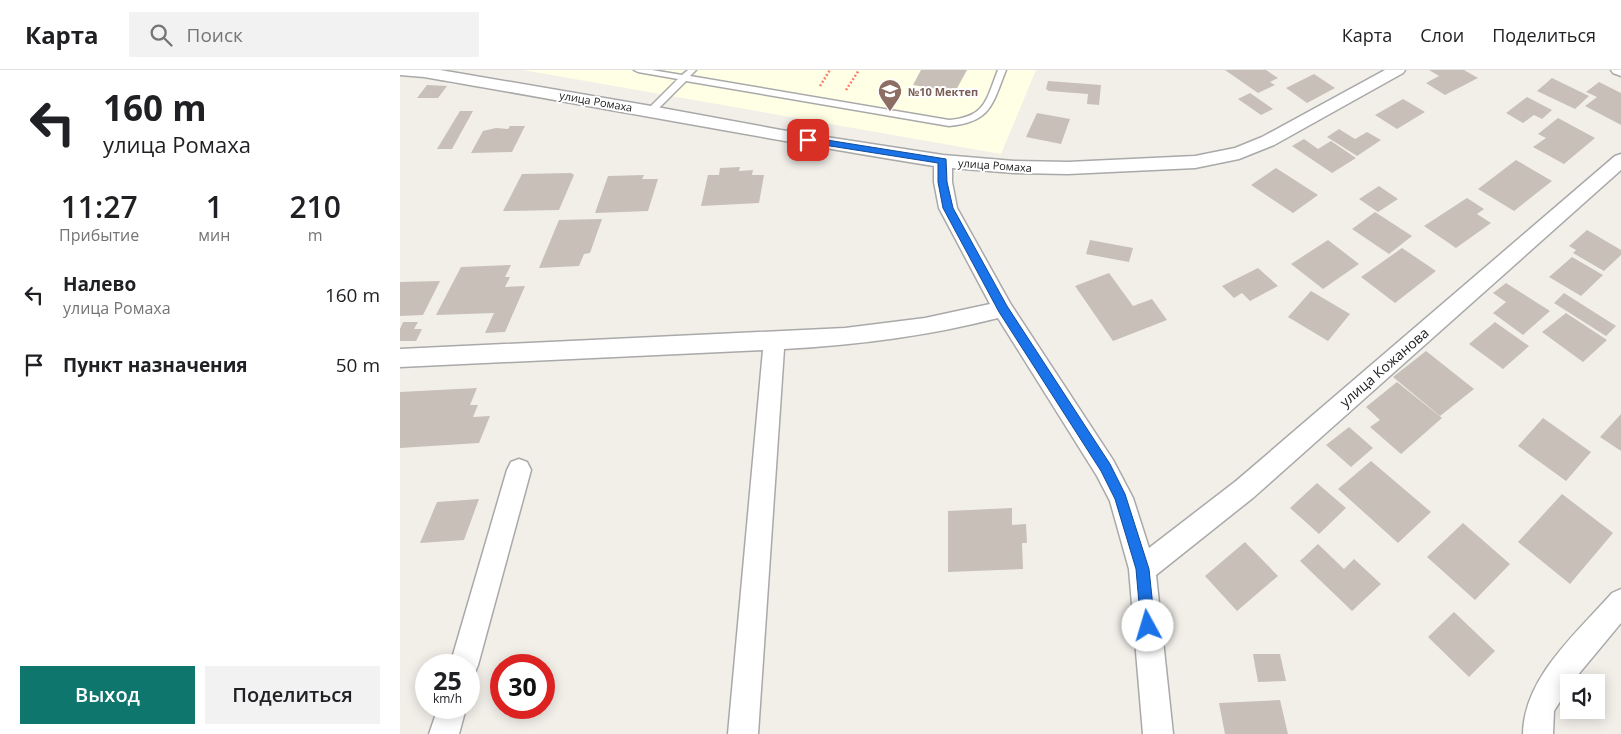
<!DOCTYPE html>
<html lang="ru">
<head>
<meta charset="utf-8">
<style>
  :root { --surface:#fff; --page:#f2f2f2; --text:#202124; --muted:#757577; --line:#e0e0e0; --accent:#0f766e }
  body { margin:0; font-family:"Open Sans",sans-serif; background:var(--page); color:var(--text); height:100vh; display:flex; flex-direction:column; font-size:19px; white-space:nowrap }
  * { box-sizing:border-box; margin:0 }
  p { font-size:16px; color:var(--muted) }
  .icon { flex:none; width:28px; height:28px; fill:none; stroke:currentColor; stroke-width:2; stroke-linecap:round; stroke-linejoin:round }
  .map { position:relative; flex:1; overflow:hidden }
  .sheet { display:flex; flex-direction:column; background:var(--surface); width:400px }
  .sheet>* { flex:none }
  .guide { background:#fff; color:var(--text); overflow:hidden }
  .controls { position:absolute; left:1160px; top:604px; display:grid; gap:10px }
  .controls a { display:grid; place-items:center; width:45px; height:45px; border-radius:0px; background:var(--surface); box-shadow:0 2px 12px #0003; font-size:25px }
  .speed { position:absolute; left:15px; top:584px; display:flex; gap:10px; font-size:25px; font-weight:700; text-align:center }
  .speed>* { display:grid; place-content:center; width:65px; height:65px; border-radius:50%; background:var(--surface); box-shadow:0 2px 12px #0003; line-height:1 }
  .speed small { font-size:12px; font-weight:400 }
  .speed .limit { border:8px solid #d22; background:#fff; color:#111 }
  .pin { position:absolute; display:grid; place-items:center; width:42px; height:42px; color:#fff; margin:-21px; border-radius:10px; box-shadow:0 2px 8px #0006 }
  .me { position:absolute; width:55px; margin:-28px; rotate:354deg; stroke-linejoin:round; filter:drop-shadow(0 0 4px #0008) }
  .turn { display:flex; align-items:center; gap:18px; height:105px; padding:0 20px; font-size:22px }
  .turn .icon { width:65px; height:65px; stroke-width:2.5 }
  .turn b { display:block; font-size:35px; line-height:42px }
  .eta { display:flex; justify-content:space-evenly; align-items:center; height:85px; text-align:center }
  .eta b { font-size:30px; font-weight:600; line-height:35px }
  .cta { display:flex; gap:10px; margin-top:auto; padding:10px 20px }
  .cta a { flex:1; height:58px; border-radius:0px; background:var(--accent); color:#fff; font-size:20px; font-weight:600; line-height:58px; text-align:center }
  .cta a+a { background:var(--page); color:var(--text) }
  ul { padding:0; list-style:none }
  li { display:flex; align-items:center; gap:15px; height:70px; padding:0 20px }
  li div { flex:1 }
  li b { display:block; font-size:19px }
  li em { font-style:normal }
  header { display:flex; align-items:center; gap:30px; box-sizing:border-box; height:70px; padding:0 25px; background:var(--surface); border-bottom:1px solid var(--line) }
  header strong { font-size:24px }
  nav { display:flex; gap:28px; margin-inline-start:auto; font-size:18px }
  .search { width:350px; height:45px; background:var(--page); display:flex; align-items:center; gap:12px; box-sizing:border-box; padding:0 18px; border-radius:0px; color:var(--muted); font-size:19px }
  main { display:flex; flex:1; min-height:0 }
  .map>svg:first-child { display:block }
  .education { fill:#ffffe5 }
  .building { fill:#c7bfb8 }
  .lines { fill:none; stroke-linecap:round; stroke-linejoin:round }
  .service-casing { stroke:#a9a9a9; stroke-width:3 }
  .minor-casing { stroke:#a9a9a9; stroke-width:3 }
  .path { stroke:#fa8072; stroke-width:2.5; stroke-dasharray:2 2; stroke-linecap:butt }
  .service { fill:#fff; fill-rule:evenodd }
  .minor { fill:#fff; fill-rule:evenodd }
  .route { fill:#1a73e8; stroke:#114b97 }
  .labels { text-anchor:middle; dominant-baseline:central; stroke-width:4; stroke-linejoin:round; paint-order:stroke }
  .far-education-label { font-size:11px; font-weight:bold; fill:#785e54; stroke:#fff; text-anchor:start }
  .far-street-label { font-size:11px; fill:#222; stroke:#fff }
  .street-label { font-size:14px; fill:#222; stroke:#fff }
</style>
</head>
<body>
<header>
<strong>Карта</strong>
<div class="search"><svg class="icon" aria-label="search" viewBox="0 0 24 24"><circle cx="10" cy="10" r="6"/><path d="M15 15l6 6"/></svg>Поиск</div>
<nav><a>Карта</a><a>Слои</a><a>Поделиться</a></nav>
</header>
<main>
<section class="sheet">
<div class="guide">
<div class="turn"><svg class="icon" aria-label="left" viewBox="0 0 24 24"><path d="M17 20v-9H6M10 6l-5 5 5 5"/></svg><div><b>160 m</b>улица Ромаха</div></div>
</div>
<div class="eta">
<div><b>11:27</b><p>Прибытие</p></div>
<div><b>1</b><p>мин</p></div>
<div><b>210</b><p>m</p></div>
</div>
<ul>
<li><svg class="icon" aria-label="left" viewBox="0 0 24 24"><path d="M17 20v-9H6M10 6l-5 5 5 5"/></svg><div><b>Налево</b><p>улица Ромаха</p></div><em>160 m</em></li>
<li><svg class="icon" aria-label="arrive" viewBox="0 0 24 24"><path d="M6 21V4h12l-3 4 3 4H6"/></svg><div><b>Пункт назначения</b></div><em>50 m</em></li>
</ul>
<div class="cta"><a>Выход</a><a>Поделиться</a></div>
</section>
<div class="map">
<svg width="1221" height="664" viewBox="0 0 1221 664">
  <rect width="100%" height="100%" fill="#f2efe9"/>
  <path class="education" d="M123,0H636L601,84Z"/>
  <path class="building" d="M521,0H567L555,22L513,15Z
    M825,0H866L878,8L870,12L875,15L858,23Z
    M1029,0H1064L1078,8L1045,25L1026,13L1039,6Z
    M914,4L935,18L907,33L886,18Z
    M1152,8L1189,26L1175,39L1137,21Z
    M648,11L701,15L699,35L687,34L688,24L649,21L646,19Z
    M1199,12L1221,23V55L1185,36L1197,27L1186,22Z
    M27,15L47,16L38,28H17Z
    M850,23L873,39L861,45L838,29Z
    M1127,27L1152,40L1142,49L1134,45L1123,53L1106,43Z
    M1003,29L1025,42L997,59L975,45Z
    M60,41H73L52,79H37Z
    M637,43L670,49L661,74L626,67Z
    M1158,48L1195,68L1164,94L1133,77L1146,68L1138,64Z
    M110,56H125L112,82L71,83L83,61L96,58L108,59Z
    M939,59L955,69L967,62L981,70L957,86L927,67Z
    M904,69L918,79L931,71L956,88L932,103L892,76Z
    M1116,90L1152,111L1114,141L1078,119Z
    M340,97L339,101L353,100L352,105H364L359,133L301,136L308,105H319L320,98Z
    M876,98L918,125L893,143L851,115Z
    M171,103L174,105L159,140L103,141L122,104Z
    M244,105L242,109H258L248,141L195,143L208,106Z
    M979,116L998,129L978,142L959,129Z
    M1067,128L1084,139L1077,144L1091,153L1056,178L1024,156Z
    M975,142L1012,166L989,184L952,159Z
    M202,149L190,183L184,184L179,196L139,198L159,150Z
    M1187,160L1221,180V185L1204,201L1173,183L1176,180L1169,176Z
    M690,170L733,178L729,192L686,184Z
    M928,170L959,194L923,219L891,194Z
    M1002,178L1036,201L995,233L961,207Z
    M1172,187L1203,205L1181,226L1149,207Z
    M111,195L105,207H110L105,217L125,216L105,262L85,263L94,243L36,245L61,197Z
    M858,198L878,216L850,231L842,223L834,228L822,216Z
    M709,203L733,236L752,229L767,250L713,271L675,216Z
    M40,211L23,245L0,246V212Z
    M1106,213L1150,241L1123,265L1093,243L1106,232L1093,223Z
    M911,221L950,244L928,271L888,247Z
    M1164,223L1216,256L1206,266L1154,233Z
    M1166,243L1207,270L1183,292L1142,262Z
    M3,252H18L14,259H22L16,271H0V259Z
    M1095,252L1129,276L1103,299L1069,274Z
    M1026,281L1074,319L1040,346L993,307Z
    M997,312L1042,348L1001,384L970,357L980,350L966,337Z
    M77,318L70,335H78L73,347L90,346L79,373L0,378V322Z
    M1221,344V381L1200,367Z
    M1143,348L1191,382L1166,411L1118,376Z
    M949,357L973,378L951,397L926,375Z
    M971,391L1031,442L998,473L938,419Z
    M917,413L946,438L919,464L890,438Z
    M1162,424L1213,463L1170,514L1118,472Z
    M79,429L64,470L20,473L37,432Z
    M612,438V455L626,454L627,473H622L623,499L548,502V441Z
    M1063,453L1110,494L1075,530L1027,487Z
    M845,472L878,506L837,541L805,506Z
    M918,474L944,499L954,489L981,514L952,541L900,491Z
    M1054,542L1095,581L1069,607L1028,567Z
    M853,584H880L886,611L858,612Z
    M880,630L888,664H825L819,633Z"/>
  <g class="lines">
    <g class="service-casing">
      <path id="service" d="M234,0H252L282,5L288,0H296L290,6L549,50C586,47 586,30 598,0H606C592,35 591,52 549,56L286,11L254,43H248V39L278,9L238,2Z"/>
    </g>
    <g class="minor-casing">
      <path id="minor" d="M0,0H40L251,36L381,60L543,85L614,91L668,92L795,86L835,78L862,67L985,0H1005L1003,3L874,75L839,89L795,98L668,104L614,103L552,98V112L557,138L610,233L713,390L733,428L749,478L836,411L1215,86L1221,84V100L854,427L756,505L773,664H743L729,499L710,431L697,406L598,248C528,266 457,275 384,279L358,664H328L363,280L0,297V279L445,258L525,248L590,234L539,138L534,112V96C364,69 194,36 24,7L0,5Z
        M1211,0H1221V6L1213,3Z
        M119,389L127,392L131,400L78,595L74,605L69,607V595H50L107,400L111,392Z
        M1221,519V553L1172,612H1169V617L1154,641L1153,664H1123C1124,607 1177,563 1212,523Z
        M38,638H66L59,664H29Z"/>
    </g>
    <path class="path" d="M420,16L430,0
      M446,20L459,0"/>
    <use href="#service" class="service"/>
    <use href="#minor" class="minor"/>
  </g>
  <path class="route" d="M408,67L546,89L547,112L553,138L607,236L710,394L725,424L749,499L755,556L753,561L748,563L743,561L741,556L736,499L715,429L701,401L599,242L543,138L538,112V93L405,72V68Z"/>
  <defs>
    <g id="school-pin" transform="scale(1.25)"><path d="M0 17L-7.5 6A9.5 9.5 0 1 1 7.5 6Z" fill="#8d6e63" stroke="#fff"/><path d="M0-5L7-2L0 1L-7-2ZM-4 1L0 2.5L4 1V4Q0 6-4 4Z" fill="#fff"/></g>
  </defs>
  <g fill-rule="evenodd">
    <use href="#school-pin" x="490" y="21"/>
  </g>
  <g class="labels">
    <g class="far-education-label">
      <text x="508" y="21">№10 Мектеп</text>
    </g>
    <g class="far-street-label">
      <text transform="translate(196 31) rotate(10)">улица Ромаха</text>
      <text transform="translate(595 95) rotate(4)">улица Ромаха</text>
    </g>
    <g class="street-label">
      <text transform="translate(984 297) rotate(-41)">улица Кожанова</text>
    </g>
  </g>
</svg>
<div class="controls">
<a><svg class="icon" aria-label="sound" viewBox="0 0 24 24"><path d="M4 9h4l5-4v14l-5-4H4zM17 9q2 3 0 6"/></svg></a>
</div>
<div class="speed"><div>25<small>km/h</small></div><div class="limit">30</div></div>
<div class="pin" style="left:408px;top:70px;background:#d93025"><svg class="icon" aria-label="arrive" viewBox="0 0 24 24"><path d="M6 21V4h12l-3 4 3 4H6"/></svg></div>
<svg class="me" style="left:748px;top:556px" viewBox="-20 -20 40 40"><circle r="19" fill="#fff"/><path d="M0-13L10 11 0 6-10 11z" fill="#1a73e8"/></svg>
</div>
</main>
</body>
</html>
